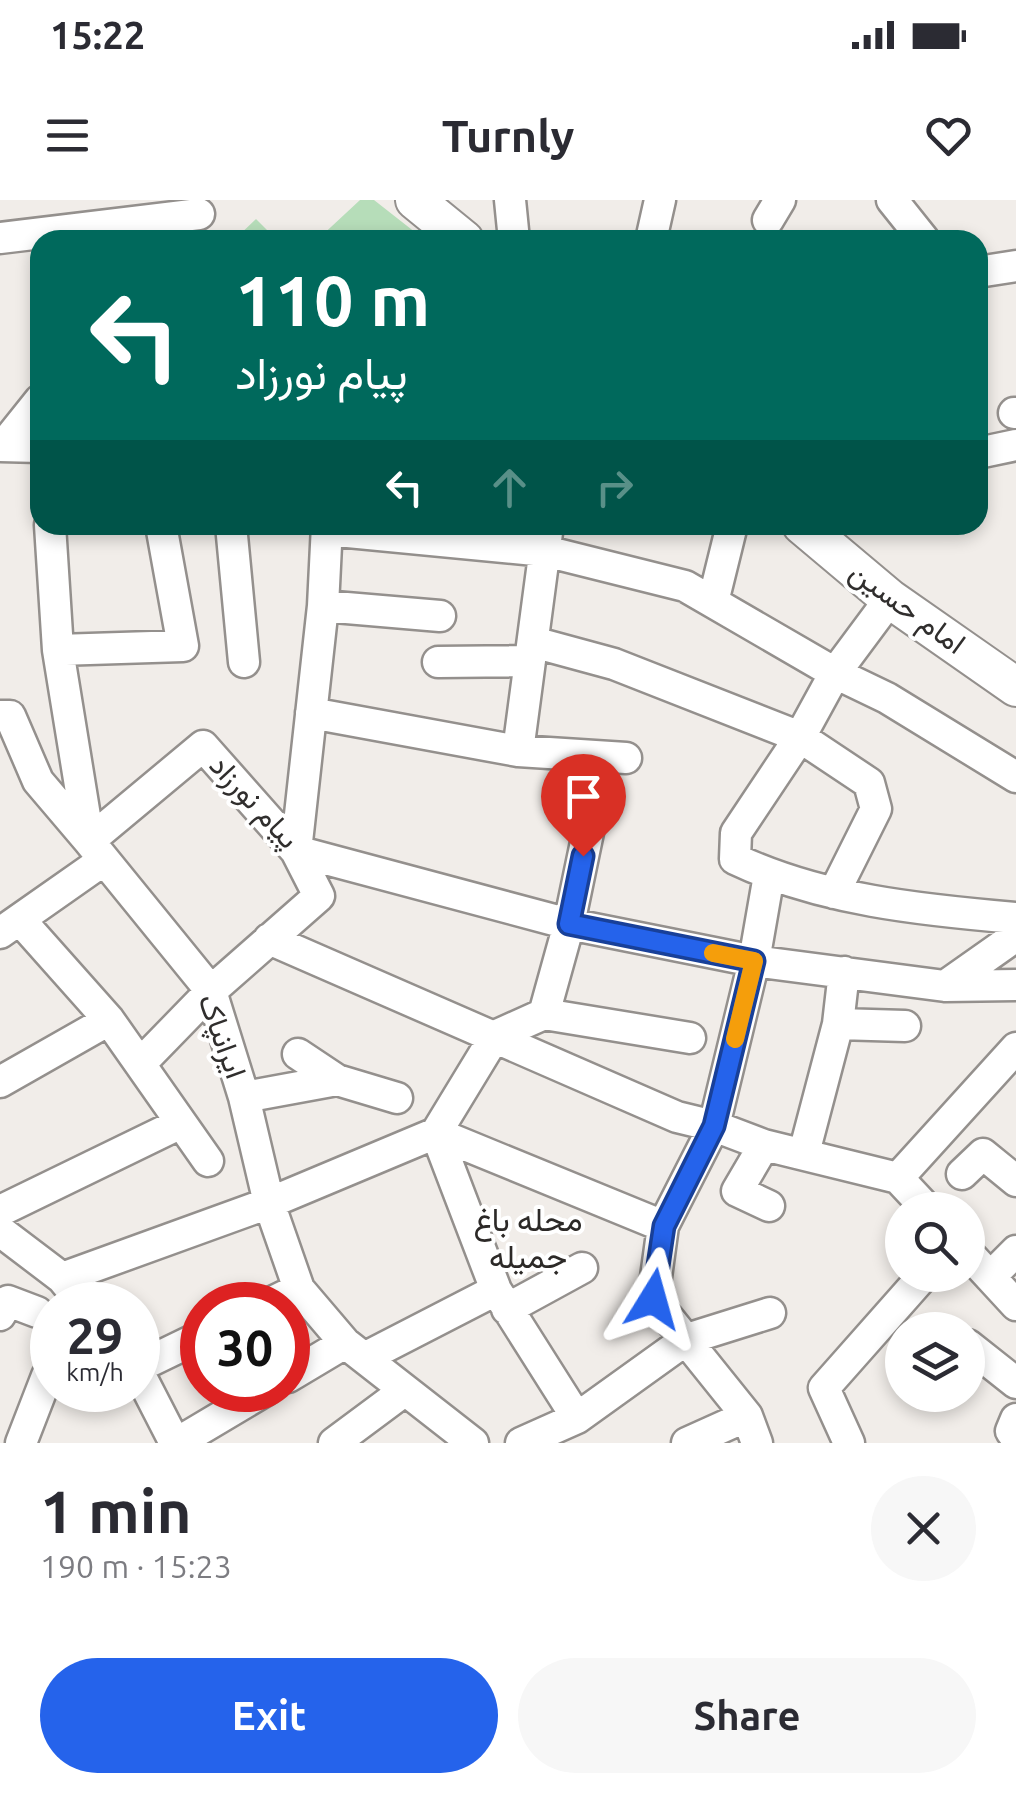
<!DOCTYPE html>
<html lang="en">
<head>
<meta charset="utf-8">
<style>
  :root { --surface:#fff; --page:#f7f7f7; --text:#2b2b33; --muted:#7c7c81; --accent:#2563eb }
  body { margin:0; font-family:Ubuntu,Vazirmatn,sans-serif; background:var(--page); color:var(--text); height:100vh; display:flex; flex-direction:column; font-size:38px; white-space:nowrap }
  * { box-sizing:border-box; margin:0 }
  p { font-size:32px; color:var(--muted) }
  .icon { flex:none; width:55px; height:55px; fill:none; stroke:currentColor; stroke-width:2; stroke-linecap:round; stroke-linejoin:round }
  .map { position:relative; height:1243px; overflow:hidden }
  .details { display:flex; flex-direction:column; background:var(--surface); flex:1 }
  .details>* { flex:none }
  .guide { position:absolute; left:30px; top:30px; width:958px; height:305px; border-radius:30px; box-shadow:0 5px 15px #0003; background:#00695c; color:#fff; overflow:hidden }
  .controls { position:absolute; left:885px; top:992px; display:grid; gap:20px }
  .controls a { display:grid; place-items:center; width:100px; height:100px; border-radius:50%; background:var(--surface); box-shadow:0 5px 15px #0003; font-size:50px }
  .speed { position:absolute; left:30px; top:1082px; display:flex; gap:20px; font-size:50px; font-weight:700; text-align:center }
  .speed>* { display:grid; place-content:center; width:130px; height:130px; border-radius:50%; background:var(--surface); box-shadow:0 5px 15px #0003; line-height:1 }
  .speed small { font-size:25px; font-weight:400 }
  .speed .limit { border:15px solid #d22; background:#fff; color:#111 }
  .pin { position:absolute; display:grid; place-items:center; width:85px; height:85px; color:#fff; margin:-102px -42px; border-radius:50% 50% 50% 0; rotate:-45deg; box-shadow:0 0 10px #0007 }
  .pin .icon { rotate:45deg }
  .me { position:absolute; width:110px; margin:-55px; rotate:8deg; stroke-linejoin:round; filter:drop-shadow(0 0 8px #0008) }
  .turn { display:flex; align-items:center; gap:35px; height:210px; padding:0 40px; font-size:45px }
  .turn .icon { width:130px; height:130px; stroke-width:2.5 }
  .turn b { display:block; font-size:70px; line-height:85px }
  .lanes { display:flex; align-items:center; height:95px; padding:0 40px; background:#0003; justify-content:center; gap:50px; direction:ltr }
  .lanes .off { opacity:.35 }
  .round { display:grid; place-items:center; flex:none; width:105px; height:105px; border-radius:52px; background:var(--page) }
  .head { display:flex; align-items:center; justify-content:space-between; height:170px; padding:0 40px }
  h1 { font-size:60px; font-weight:600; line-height:75px }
  .cta { display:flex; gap:20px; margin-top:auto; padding:20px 40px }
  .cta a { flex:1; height:115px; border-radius:60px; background:var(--accent); color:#fff; font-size:40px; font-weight:600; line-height:115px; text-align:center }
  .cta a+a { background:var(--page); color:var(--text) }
  .status { display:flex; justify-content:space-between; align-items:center; height:70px; padding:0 50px; background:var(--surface); direction:ltr }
  .status svg { height:28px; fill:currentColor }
  header { display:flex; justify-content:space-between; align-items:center; height:130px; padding:0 40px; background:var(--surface); font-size:45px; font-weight:600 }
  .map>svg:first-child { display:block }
  .green { fill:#b6ddb9 }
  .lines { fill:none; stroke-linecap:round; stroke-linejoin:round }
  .minor-casing { stroke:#94908d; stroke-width:35 }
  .major-casing { stroke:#94908d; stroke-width:42 }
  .minor { stroke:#fff; stroke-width:30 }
  .major { stroke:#fff; stroke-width:38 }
  .route-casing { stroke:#184099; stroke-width:25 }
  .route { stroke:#2563eb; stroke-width:18 }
  .slow { stroke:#f59e0b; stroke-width:18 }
  .labels { text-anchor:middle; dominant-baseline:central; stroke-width:8; stroke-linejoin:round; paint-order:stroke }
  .street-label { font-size:30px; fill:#302e2d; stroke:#fff }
  .neighbourhood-label { font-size:32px; fill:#2c2927; stroke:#fff }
</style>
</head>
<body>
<div class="status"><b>15:22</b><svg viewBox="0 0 49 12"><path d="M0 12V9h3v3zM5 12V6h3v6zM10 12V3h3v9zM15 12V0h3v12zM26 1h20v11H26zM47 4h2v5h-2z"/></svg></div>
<header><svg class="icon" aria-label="menu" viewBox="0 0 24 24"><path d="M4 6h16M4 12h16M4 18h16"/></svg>Turnly<svg class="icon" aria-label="heart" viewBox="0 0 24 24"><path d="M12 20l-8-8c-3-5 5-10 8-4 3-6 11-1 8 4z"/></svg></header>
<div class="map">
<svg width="1016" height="1243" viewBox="0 0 1016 1243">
  <rect width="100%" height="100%" fill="#f1ede9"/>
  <path class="green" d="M360,0H374L425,40H317Z
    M256,19L277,40H234Z"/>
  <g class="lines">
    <g class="minor-casing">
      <path id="minor" d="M510,0L514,40
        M892,0L924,40
        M768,20L780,0
        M0,38L199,14
        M651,40L660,0
        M978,72L1016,66
        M1014,213H1016
        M4,245L40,200
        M0,246L40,247
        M978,253L1016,245
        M50,325L58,450L89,641L211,791L244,897L269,1003L299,1089L345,1143L473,1243
        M231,325L244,462
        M327,330L545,351L685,386L835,473L887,498L1016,577
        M890,399L835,473L800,537L736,633L735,659C821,700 922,710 1016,718
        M713,402L732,325
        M323,406L440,416
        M533,442L614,464L800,537L869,583L876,609L834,693
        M58,450L183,446L161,325
        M438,462L530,461
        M311,513L518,551L626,558
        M0,516H10L38,581L89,641L203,546L296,651L569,724L754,761L945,786L1016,785
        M518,551L548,325
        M21,721L109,820L208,961
        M0,733L104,660
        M269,739L677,917L714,926L764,945L898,978L928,1010
        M945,786L1016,736
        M544,814L690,838
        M838,824L905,826
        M298,854L337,880L397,898
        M140,864L211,791L319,696L296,651L323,406L327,325
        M0,882L109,820
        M244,897L337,880
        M764,945L737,991L769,1006
        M804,953L838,824L844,772
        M962,974L983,954L1016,981
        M898,978L1016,848
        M0,1011L181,923
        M0,1031L62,1078L84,1105
        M968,1053L1016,1105
        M990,1077L1016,1051
        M62,1078L269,1003L436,933L663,1026
        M266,1105L299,1089
        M507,1109L582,1068
        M0,1115L8,1101L37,1112
        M968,1145L1016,1183
        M364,1158L496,1090
        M138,1167L202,1136
        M138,1171L175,1243
        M288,1177L345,1143
        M577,1218L496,1090L436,933L495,836L544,814L569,724L590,623
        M1016,1219L1011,1231L1016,1238
        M21,1243L47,1176
        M177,1243L266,1190
        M334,1243L404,1191
        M521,1243L577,1218L687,1139L770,1113
        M687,1243L747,1216
        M757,1243L747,1216L653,1099L663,1026L714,926L754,761L769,675
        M849,1243L824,1188L924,1075"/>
    </g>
    <g class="major-casing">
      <path id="major" d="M415,0L464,40
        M802,325L890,399L1016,487"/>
    </g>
    <use href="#minor" class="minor"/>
    <use href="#major" class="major"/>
  </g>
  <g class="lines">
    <g class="route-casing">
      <path id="route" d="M583,656L569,724L754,761L714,926L664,1026L653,1099"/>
    </g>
    <use href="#route" class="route"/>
    <path class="slow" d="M713,753L754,761L735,839"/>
  </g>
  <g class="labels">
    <g class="street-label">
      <text transform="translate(908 407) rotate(36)">امام حسین</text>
      <text transform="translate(255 601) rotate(47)">پیام نورزاد</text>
      <text transform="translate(223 836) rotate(70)">ایرانپاک</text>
    </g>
    <g class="neighbourhood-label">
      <text x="528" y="1019">محله باغ‌<tspan x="528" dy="37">جمیله</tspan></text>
    </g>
  </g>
</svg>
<div class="controls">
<a><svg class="icon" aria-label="search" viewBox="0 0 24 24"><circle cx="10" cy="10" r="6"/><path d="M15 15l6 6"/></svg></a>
<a><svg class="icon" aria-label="layers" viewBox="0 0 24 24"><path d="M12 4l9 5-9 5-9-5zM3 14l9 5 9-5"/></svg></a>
</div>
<div class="speed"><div>29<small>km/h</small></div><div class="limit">30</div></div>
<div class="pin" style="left:583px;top:656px;background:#d93025"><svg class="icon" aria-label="arrive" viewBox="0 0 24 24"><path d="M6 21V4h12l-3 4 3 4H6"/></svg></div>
<svg class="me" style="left:653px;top:1099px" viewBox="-20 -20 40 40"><path d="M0-17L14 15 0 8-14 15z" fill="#2563eb" stroke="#fff" stroke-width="4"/></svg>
<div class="guide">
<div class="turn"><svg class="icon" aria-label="left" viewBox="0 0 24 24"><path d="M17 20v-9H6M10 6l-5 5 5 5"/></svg><div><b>110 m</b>پیام نورزاد</div></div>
<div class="lanes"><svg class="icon" aria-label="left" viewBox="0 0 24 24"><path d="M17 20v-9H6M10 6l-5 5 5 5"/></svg><svg class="icon off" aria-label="ahead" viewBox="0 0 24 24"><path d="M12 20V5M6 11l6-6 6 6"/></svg><svg class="icon off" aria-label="right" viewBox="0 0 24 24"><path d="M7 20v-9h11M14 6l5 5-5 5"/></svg></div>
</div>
</div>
<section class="details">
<div class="head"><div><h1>1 min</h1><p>190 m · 15:23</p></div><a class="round"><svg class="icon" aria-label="close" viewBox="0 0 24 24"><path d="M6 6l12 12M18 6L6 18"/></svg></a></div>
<div class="cta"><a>Exit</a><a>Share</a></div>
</section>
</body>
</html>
